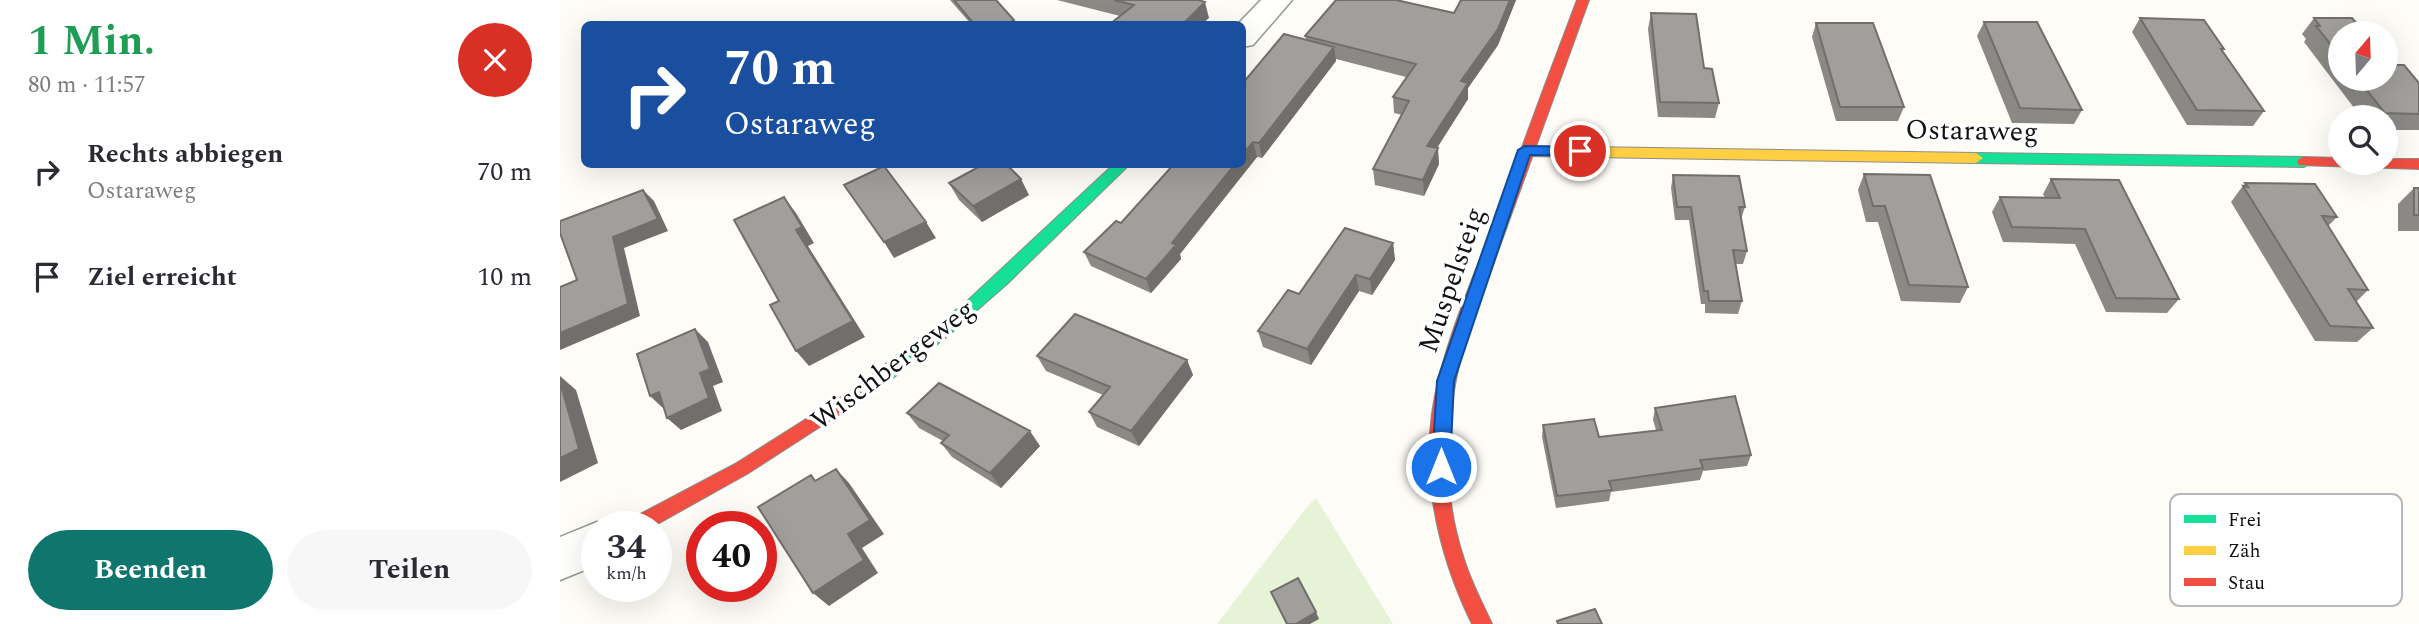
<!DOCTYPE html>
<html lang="de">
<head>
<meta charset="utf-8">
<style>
  :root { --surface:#fff; --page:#f7f7f7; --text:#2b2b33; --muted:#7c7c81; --accent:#0f766e }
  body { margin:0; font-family:Spectral,serif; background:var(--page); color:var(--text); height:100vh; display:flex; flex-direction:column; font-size:26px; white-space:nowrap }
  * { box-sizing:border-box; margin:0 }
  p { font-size:23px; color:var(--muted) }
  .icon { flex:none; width:38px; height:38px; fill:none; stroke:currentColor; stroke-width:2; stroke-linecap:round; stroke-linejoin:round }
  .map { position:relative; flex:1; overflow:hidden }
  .details { display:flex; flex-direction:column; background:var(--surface); width:560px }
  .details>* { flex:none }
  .banner { position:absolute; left:21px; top:21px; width:665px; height:147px; border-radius:10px; box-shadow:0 7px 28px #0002; background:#1a4fa0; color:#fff; overflow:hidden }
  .needle { width:46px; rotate:19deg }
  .tools { position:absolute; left:1768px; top:21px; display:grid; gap:14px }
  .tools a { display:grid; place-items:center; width:70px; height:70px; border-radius:50%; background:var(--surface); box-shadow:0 7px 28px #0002; font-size:35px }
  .speed { position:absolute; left:21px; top:511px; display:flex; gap:14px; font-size:35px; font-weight:700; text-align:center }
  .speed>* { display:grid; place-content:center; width:91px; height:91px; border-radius:50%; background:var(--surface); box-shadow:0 7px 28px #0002; line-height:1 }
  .speed small { font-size:18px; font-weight:400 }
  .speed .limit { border:10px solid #d22; background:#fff; color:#111 }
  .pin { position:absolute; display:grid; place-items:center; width:60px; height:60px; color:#fff; margin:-30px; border:4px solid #fff; border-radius:50%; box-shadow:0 2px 7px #0007 }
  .me { position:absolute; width:77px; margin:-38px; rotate:0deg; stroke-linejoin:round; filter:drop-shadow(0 0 5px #0008) }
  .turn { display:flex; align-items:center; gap:24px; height:147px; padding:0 28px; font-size:32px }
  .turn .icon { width:91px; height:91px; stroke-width:2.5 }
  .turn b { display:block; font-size:49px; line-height:60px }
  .round { display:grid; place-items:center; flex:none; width:74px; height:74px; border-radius:37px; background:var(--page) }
  .head { display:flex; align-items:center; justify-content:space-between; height:119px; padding:0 28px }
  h1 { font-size:42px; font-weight:700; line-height:52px; color:#1e9e55 }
  .primary-button { display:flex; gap:14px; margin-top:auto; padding:14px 28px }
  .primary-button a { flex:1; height:80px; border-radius:42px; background:var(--accent); color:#fff; font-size:28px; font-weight:700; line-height:80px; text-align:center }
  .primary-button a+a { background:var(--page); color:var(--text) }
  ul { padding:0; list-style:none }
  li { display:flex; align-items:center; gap:21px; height:105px; padding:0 28px }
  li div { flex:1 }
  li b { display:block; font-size:26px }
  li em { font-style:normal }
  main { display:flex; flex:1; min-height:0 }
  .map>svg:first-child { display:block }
  .green { fill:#e7f3d7 }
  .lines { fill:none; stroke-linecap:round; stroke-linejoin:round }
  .street-casing { stroke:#979795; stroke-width:3 }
  .fast-casing { stroke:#8e8d8b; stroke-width:2 }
  .slow-casing { stroke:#8e8d8b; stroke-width:2 }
  .jam-casing { stroke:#8e8d8b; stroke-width:2 }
  .street { fill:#fffffe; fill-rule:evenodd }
  .fast { fill:#16e098; fill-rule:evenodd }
  .slow { fill:#ffcf43; fill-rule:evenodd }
  .jam { fill:#f24e42; fill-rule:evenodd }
  .wall { fill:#8a8986 }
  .shaded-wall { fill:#716f6d }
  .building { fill:#a19f9c; stroke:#716f6d; stroke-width:2 }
  .route { fill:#1a73e8; stroke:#114b97; stroke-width:2 }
  .labels { text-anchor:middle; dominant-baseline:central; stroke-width:7; stroke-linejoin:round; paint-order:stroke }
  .street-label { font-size:28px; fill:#111; stroke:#fff }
  .key { fill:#fff; stroke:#b8b8b8; stroke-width:2 }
  .key-label { font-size:19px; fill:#111 }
</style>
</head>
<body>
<main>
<section class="details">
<div class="head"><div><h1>1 Min.</h1><p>80 m · 11:57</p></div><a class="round" style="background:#d93025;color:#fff"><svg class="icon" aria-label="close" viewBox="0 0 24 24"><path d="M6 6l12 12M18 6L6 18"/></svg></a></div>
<ul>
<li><svg class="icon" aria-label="right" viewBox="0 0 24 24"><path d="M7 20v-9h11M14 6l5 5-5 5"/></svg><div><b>Rechts abbiegen</b><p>Ostaraweg</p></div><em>70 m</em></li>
<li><svg class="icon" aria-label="arrive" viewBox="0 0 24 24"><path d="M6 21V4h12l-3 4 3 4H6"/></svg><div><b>Ziel erreicht</b></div><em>10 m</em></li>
</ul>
<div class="primary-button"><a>Beenden</a><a>Teilen</a></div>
</section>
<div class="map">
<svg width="1859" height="624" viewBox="0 0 1859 624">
  <rect width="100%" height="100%" fill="#fdfcf7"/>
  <path class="green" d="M756,498L833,624H657L747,507Z"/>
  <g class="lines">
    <g class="street-casing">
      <path id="street" d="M701,0H732L693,45L682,47V24H678Z
        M37,522L49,527H37V565L0,580V537Z"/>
    </g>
    <g class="fast-casing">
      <path id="fast" d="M1416,153L1744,157L1751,162L1744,167L1416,163L1409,158Z
        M554,164H570L447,284L384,339L317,390L311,392L305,390L303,385L305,380L405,303Z"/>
    </g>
    <g class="slow-casing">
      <path id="slow" d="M965,146L1416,153L1423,158L1416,163L965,156L958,151Z"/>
    </g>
    <g class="jam-casing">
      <path id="jam" d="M1017,0H1029L904,345C885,416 880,488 904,559C911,582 922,602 932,624H912C875,548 857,462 879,378C892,325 915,274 934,223C961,149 989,74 1017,0Z
        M1744,157L1780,158V163H1825V159H1859V169L1739,165L1737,162L1739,159Z
        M311,378L317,380L319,385L317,390L187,474L92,527H65L67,521L175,464Z"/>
    </g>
    <use href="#street" class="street"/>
    <use href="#fast" class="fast"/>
    <use href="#slow" class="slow"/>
    <use href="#jam" class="jam"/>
  </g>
  <path class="wall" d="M390,0H436L454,20L456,24H411Z
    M497,0H638L649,18L560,16Z
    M901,0H956L938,45L908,88V99L877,148L879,164L864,196L815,185L813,169L842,115L834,113L833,97L846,77L776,59V61L702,158L697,157L620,254L621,259L591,293L531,266L524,252L561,223L614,164L682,84L746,39L745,36L894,13Z
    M1091,13L1144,68L1159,103L1155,118L1098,117L1088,29Z
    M1580,18L1664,49L1662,51L1704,111L1693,126L1627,125L1572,32Z
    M1754,18L1780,33V79H1825L1831,65L1859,83V130H1825V117H1801L1744,42L1746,39L1742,34Z
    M1424,22L1522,110L1514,124L1452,123L1417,36Z
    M1256,23L1344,107L1338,121H1276L1252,37Z
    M1304,174L1408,287L1400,303L1341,301L1318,222H1306L1298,190Z
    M1113,175L1185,207L1181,219L1187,251L1183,264H1176L1182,301L1178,314L1145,313V304H1141L1129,220H1115L1111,188Z
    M1491,179L1619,299L1607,313L1546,312L1515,244L1443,242L1432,212L1440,197L1485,198L1483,194Z
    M389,183L469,195L422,222L399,200Z
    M1685,183L1777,217L1768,226L1808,290L1796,302L1813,328L1797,342L1755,341L1671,202Z
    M1854,188H1859V231H1838V204Z
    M833,243L835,260L812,295L799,291L751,365L703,347L698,331L739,294Z
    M477,356L627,360L633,375L579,446L537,427L529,412L543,395L486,371Z
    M1095,408L1191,455L1187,466L1143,471L1140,480L1051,492L1049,501L996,508L982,437L983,425L1039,437L1096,430L1093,420Z
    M347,413L480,446L441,488L392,457L381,443L383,441L359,428Z"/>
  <path class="shaded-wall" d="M950,0H956L938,45L908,88V99L868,162L867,146L901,81Z
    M645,2L649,18L642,24H623Z
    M454,20L456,24H447Z
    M774,47L776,61L702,158L699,143Z
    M693,142L697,157L620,254L621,259L591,293L586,279L612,243L675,164H682V155Z
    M878,148L879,164L864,196L863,180Z
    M461,179L469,195L422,222L413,206Z
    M83,190L94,201L108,231L64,248L80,316L0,350V333L53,237Z
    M224,197L236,213L254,243L248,246L305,337L249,366L236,351Z
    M366,222L376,238L334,258L324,242Z
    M833,243L835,260L812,295L810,279Z
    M796,275L799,291L751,365L747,349Z
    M135,329L148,342L163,382L153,386L162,411L121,430L107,418Z
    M627,360L633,375L579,446L571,431Z
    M0,376L16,390L38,463L0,482Z
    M99,392L104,409L90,396Z
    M470,431L480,446L441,488L430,473Z
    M276,469L289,483L324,534L302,548L318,573L269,606L253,593L288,534Z
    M756,612L759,619L750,624H736Z"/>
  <path class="building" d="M394,0H436L454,20L447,24H414Z
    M554,0H638L645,2L623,24H550L574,5Z
    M776,0H836L894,13L901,0H950L938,29L901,81L908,83L867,146L878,148L863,180L813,169L849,101L833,97L856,64L745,36Z
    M1091,13L1136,14L1144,68L1152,69L1159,103L1100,102Z
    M1580,18L1644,20L1664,49H1661L1704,111L1637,110Z
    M1754,18H1792L1805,33H1780V56L1756,26H1760Z
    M1424,22H1477L1522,110L1460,108Z
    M1256,23H1313L1344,107H1280Z
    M724,34L774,47L699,143L693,142L682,155V84Z
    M1825,58L1831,65H1844L1859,83V114L1825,113L1798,79H1825Z
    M424,164H446L461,179L413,206L389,183Z
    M614,164H675L612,243L616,245L586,279L524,252L556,221L561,223Z
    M324,166L366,222L324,242L284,185Z
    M1304,174L1370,175L1408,287L1349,285L1325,206H1313Z
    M1113,175L1179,176L1185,207H1179L1187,251L1173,250L1182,301H1149L1148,291H1144L1131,207H1117Z
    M1491,179L1559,180L1619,299L1556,298L1525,229L1452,227L1440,197L1500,198Z
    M1685,183L1755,184L1777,217L1762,216L1808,290L1788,289L1813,328L1770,326L1683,186L1688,187Z
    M1854,188H1859V215H1854Z
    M83,190L98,219L53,237L68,304L0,333V287L17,280L0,233V221Z
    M224,197L242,227L236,230L293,321L236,351L210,305L219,301L174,220Z
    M785,228L833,243L810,279L796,275L747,349L698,331L728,290L739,294Z
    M515,314L627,360L571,431L529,412L550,387L477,356Z
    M135,329L150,369L140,373L149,398L107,418L99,392L90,396L77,354Z
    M0,382L19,449L0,458Z
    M379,383L470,431L430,473L381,443L389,435L347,413Z
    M1175,396L1191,455L1140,460L1143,468L1049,481L1052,490L997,496L983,425L1034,419L1039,437L1102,430L1095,408Z
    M276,469L310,520L288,534L304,560L253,593L198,507L251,475L255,481Z
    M738,578L756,612L736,624H727L711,592Z
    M1035,609L1042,624H998L997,621Z"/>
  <path class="route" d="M965,146L1020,147L1027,151L1020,156L970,155L894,381L890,467L887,473L881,475L874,473L872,467L877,381L958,150Z"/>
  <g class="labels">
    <g class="street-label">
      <text transform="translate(1412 131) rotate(1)">Ostaraweg</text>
      <text transform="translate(892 280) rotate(-71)">Muspelsteig</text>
      <text transform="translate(333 365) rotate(-37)">Wischbergeweg</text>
    </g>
  </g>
  <rect x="1610" y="494" width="232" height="112" rx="10" class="key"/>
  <rect x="1624" y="515" width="32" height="8" fill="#16e098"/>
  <rect x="1624" y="546" width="32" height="9" fill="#ffcf43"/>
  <rect x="1624" y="578" width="32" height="8" fill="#f24e42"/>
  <g class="key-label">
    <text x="1668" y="526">Frei</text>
    <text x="1668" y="557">Zäh</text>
    <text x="1668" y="589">Stau</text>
  </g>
</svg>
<div class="tools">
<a><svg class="needle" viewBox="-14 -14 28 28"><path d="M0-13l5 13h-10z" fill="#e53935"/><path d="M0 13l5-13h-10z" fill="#7c7c81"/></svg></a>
<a><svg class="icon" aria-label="search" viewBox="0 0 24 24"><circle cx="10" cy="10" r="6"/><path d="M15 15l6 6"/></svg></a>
</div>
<div class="speed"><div>34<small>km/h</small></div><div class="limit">40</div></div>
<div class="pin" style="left:1020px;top:151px;background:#d93025"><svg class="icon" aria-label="arrive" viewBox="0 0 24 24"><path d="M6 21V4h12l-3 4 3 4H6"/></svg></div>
<svg class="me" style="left:881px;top:467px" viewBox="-20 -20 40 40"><circle r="17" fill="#1a73e8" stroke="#fff" stroke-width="3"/><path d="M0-11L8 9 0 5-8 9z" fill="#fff"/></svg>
<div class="banner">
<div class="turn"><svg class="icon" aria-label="right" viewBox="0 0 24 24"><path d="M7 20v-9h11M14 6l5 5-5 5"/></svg><div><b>70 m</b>Ostaraweg</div></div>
</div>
</div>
</main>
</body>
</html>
